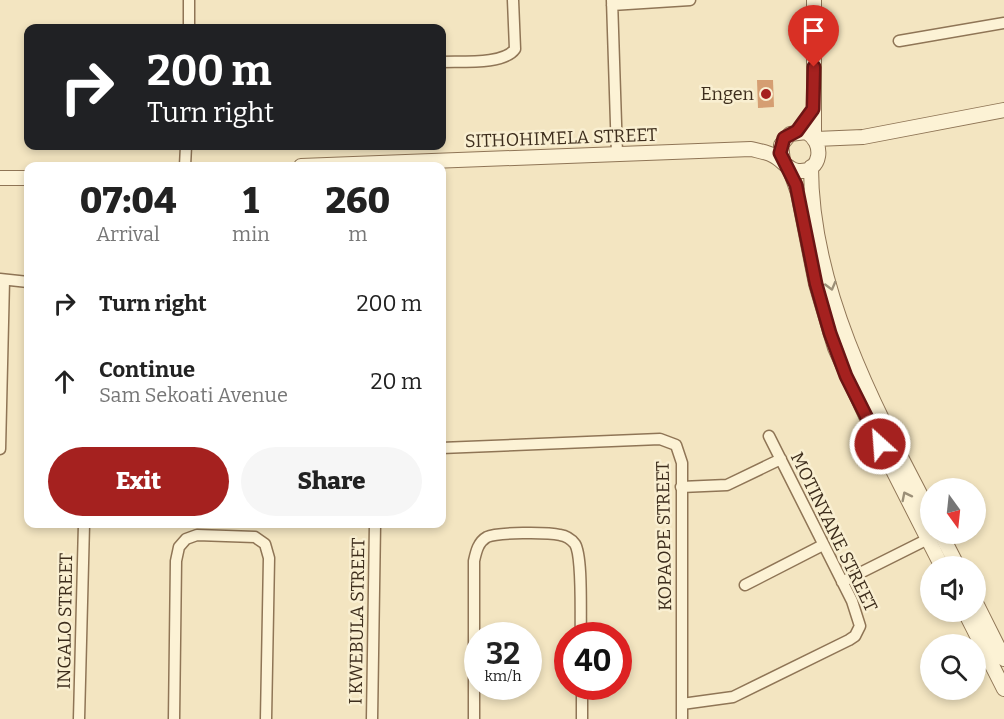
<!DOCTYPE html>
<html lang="en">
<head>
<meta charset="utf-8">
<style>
  :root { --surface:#fff; --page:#f6f6f6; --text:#222; --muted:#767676; --accent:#a5211f }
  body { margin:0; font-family:Bitter,serif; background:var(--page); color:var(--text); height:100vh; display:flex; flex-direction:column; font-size:22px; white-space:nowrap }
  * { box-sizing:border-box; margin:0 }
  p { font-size:20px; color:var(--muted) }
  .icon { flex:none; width:33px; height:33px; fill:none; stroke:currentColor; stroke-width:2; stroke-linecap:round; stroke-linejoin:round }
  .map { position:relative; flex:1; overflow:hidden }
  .details { position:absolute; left:24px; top:162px; width:422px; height:366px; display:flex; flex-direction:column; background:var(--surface); border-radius:12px; box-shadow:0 3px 9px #0003 }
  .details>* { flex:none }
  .top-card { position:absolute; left:24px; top:24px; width:422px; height:126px; border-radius:12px; box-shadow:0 3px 9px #0003; background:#202124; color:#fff; overflow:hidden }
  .needle { width:39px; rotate:165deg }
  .fabs { position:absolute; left:920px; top:478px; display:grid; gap:12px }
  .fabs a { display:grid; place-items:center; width:66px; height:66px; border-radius:50%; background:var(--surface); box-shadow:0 3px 9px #0003; font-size:30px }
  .speed { position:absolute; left:464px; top:622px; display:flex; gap:12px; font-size:30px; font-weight:700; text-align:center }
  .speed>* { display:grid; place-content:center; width:78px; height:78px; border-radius:50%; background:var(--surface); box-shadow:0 3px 9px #0003; line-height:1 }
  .speed small { font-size:15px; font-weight:400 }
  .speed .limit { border:9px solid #d22; background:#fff; color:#111 }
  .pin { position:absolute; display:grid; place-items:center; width:51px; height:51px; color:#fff; margin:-62px -26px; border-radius:50% 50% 50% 0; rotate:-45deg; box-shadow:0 0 6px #0007 }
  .pin .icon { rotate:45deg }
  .me { position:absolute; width:66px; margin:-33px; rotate:334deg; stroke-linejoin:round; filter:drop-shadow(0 0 4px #0008) }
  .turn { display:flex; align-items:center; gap:21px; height:126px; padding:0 24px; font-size:27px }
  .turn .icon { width:78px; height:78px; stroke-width:2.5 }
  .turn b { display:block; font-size:42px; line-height:51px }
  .eta { display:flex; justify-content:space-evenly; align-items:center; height:102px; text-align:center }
  .eta b { font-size:36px; font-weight:800; line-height:42px }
  .primary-button { display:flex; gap:12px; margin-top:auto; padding:12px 24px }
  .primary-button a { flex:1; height:69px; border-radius:36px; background:var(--accent); color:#fff; font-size:24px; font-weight:800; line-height:69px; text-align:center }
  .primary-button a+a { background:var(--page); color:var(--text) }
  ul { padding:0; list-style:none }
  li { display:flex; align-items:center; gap:18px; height:78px; padding:0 24px }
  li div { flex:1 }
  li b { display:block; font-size:22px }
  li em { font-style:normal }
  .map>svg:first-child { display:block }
  .building { fill:#d59e72 }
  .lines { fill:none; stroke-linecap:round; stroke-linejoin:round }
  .minor-casing { stroke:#8f7556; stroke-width:13 }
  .tertiary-casing { stroke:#8f7556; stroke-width:16 }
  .minor { stroke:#fcf2d5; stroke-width:10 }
  .tertiary { stroke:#fcf2d5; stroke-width:14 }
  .oneway { stroke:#9c9078 }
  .route-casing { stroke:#6b1514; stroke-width:15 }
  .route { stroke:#a5211f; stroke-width:10 }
  .poi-dot { fill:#a5211f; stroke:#f9efd1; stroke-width:2 }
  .labels { text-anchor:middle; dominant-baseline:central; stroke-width:5; stroke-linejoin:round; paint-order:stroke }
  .poi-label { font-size:18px; fill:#3d2d1c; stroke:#f9efd1; text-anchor:end }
  .street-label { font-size:18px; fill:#3d2d1c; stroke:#f9efd1 }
</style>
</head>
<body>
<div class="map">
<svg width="1004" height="719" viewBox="0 0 1004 719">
  <rect width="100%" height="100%" fill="#f3e5c1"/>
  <path class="building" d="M757,80H773L774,107L758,108Z"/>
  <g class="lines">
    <g class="minor-casing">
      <path id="minor" d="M612,0L617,154
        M612,5L690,0
        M189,28V0
        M899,41L1004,23
        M441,62C460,61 504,65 515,49L513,0
        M185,166L186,146
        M0,279L28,282
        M441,448L660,439L676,445L682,463V719
        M0,449L4,280
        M681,487L727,485L781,459
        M842,582L928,539
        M745,585L823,545
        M582,687V719
        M682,704L733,697L849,640L855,636L860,626L852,601L769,436
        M79,719L84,524
        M174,719L176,561L179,547L186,539L197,535L255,537L265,544L269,558L266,719
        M372,719L375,524
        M474,719V561C476,552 478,542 487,537C497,532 548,532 560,535C567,536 571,539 575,544C583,557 580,618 581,636"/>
    </g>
    <g class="tertiary-casing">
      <path id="tertiary" d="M814,137V0
        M816,139L863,137L1004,110
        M301,166L751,149C759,151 767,152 774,156C782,160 788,170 798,171C822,173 825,142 806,132L790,134L781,145L783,161
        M789,167L798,193L816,284L835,348L870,425L942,567
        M811,167C811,289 875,408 930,513
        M0,178H28
        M941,534L958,567
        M975,601L1004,659
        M965,612L1004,689"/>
    </g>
    <use href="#minor" class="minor"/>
    <use href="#tertiary" class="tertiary"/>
  </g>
  <defs><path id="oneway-chevron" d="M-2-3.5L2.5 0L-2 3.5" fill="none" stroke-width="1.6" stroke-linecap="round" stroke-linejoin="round" transform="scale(1.5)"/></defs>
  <g class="oneway">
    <use href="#oneway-chevron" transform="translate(831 286) rotate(75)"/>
    <use href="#oneway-chevron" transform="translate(906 496) rotate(-117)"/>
  </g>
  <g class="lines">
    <g class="route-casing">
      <path id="route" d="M814,67L813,109L797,131L784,138L780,153L796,185L816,284L830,333L846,376L880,444"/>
    </g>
    <use href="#route" class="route"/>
  </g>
  <circle class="poi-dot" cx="766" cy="94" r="6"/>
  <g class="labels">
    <g class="poi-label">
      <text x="754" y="94">Engen</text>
    </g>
    <g class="street-label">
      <text transform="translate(561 138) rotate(-2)">SITHOHIMELA STREET</text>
      <text transform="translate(834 532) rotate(64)">MOTINYANE STREET</text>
      <text transform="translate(664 536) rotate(-91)">KOPAOPE STREET</text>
      <text transform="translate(65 621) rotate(-89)">INGALO STREET</text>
      <text transform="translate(357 621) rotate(-89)">I KWEBULA STREET</text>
    </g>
  </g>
</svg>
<div class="fabs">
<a><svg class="needle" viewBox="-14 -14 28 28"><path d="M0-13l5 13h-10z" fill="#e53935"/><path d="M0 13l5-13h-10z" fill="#767676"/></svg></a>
<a><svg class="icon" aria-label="sound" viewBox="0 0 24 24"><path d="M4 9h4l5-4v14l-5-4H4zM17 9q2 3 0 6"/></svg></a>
<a><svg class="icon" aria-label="search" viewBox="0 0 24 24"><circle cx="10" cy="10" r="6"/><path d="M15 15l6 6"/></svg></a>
</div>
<div class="speed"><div>32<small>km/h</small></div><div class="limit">40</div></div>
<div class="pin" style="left:814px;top:67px;background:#d93025"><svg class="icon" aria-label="arrive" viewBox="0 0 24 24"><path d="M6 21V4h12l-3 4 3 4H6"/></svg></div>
<svg class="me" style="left:880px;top:444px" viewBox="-20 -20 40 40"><circle r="17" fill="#a5211f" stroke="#fff" stroke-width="3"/><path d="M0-11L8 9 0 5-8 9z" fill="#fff"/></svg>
<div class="top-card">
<div class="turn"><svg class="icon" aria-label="right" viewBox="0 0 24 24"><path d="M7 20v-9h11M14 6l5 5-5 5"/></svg><div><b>200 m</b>Turn right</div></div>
</div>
<section class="details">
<div class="eta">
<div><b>07:04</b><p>Arrival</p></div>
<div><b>1</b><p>min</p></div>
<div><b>260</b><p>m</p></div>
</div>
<ul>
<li><svg class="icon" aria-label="right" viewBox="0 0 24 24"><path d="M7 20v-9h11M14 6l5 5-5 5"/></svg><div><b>Turn right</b></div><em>200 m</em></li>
<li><svg class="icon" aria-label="ahead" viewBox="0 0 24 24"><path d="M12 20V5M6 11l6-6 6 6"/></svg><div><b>Continue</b><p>Sam Sekoati Avenue</p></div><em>20 m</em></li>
</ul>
<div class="primary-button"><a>Exit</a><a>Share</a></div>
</section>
</div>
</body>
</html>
